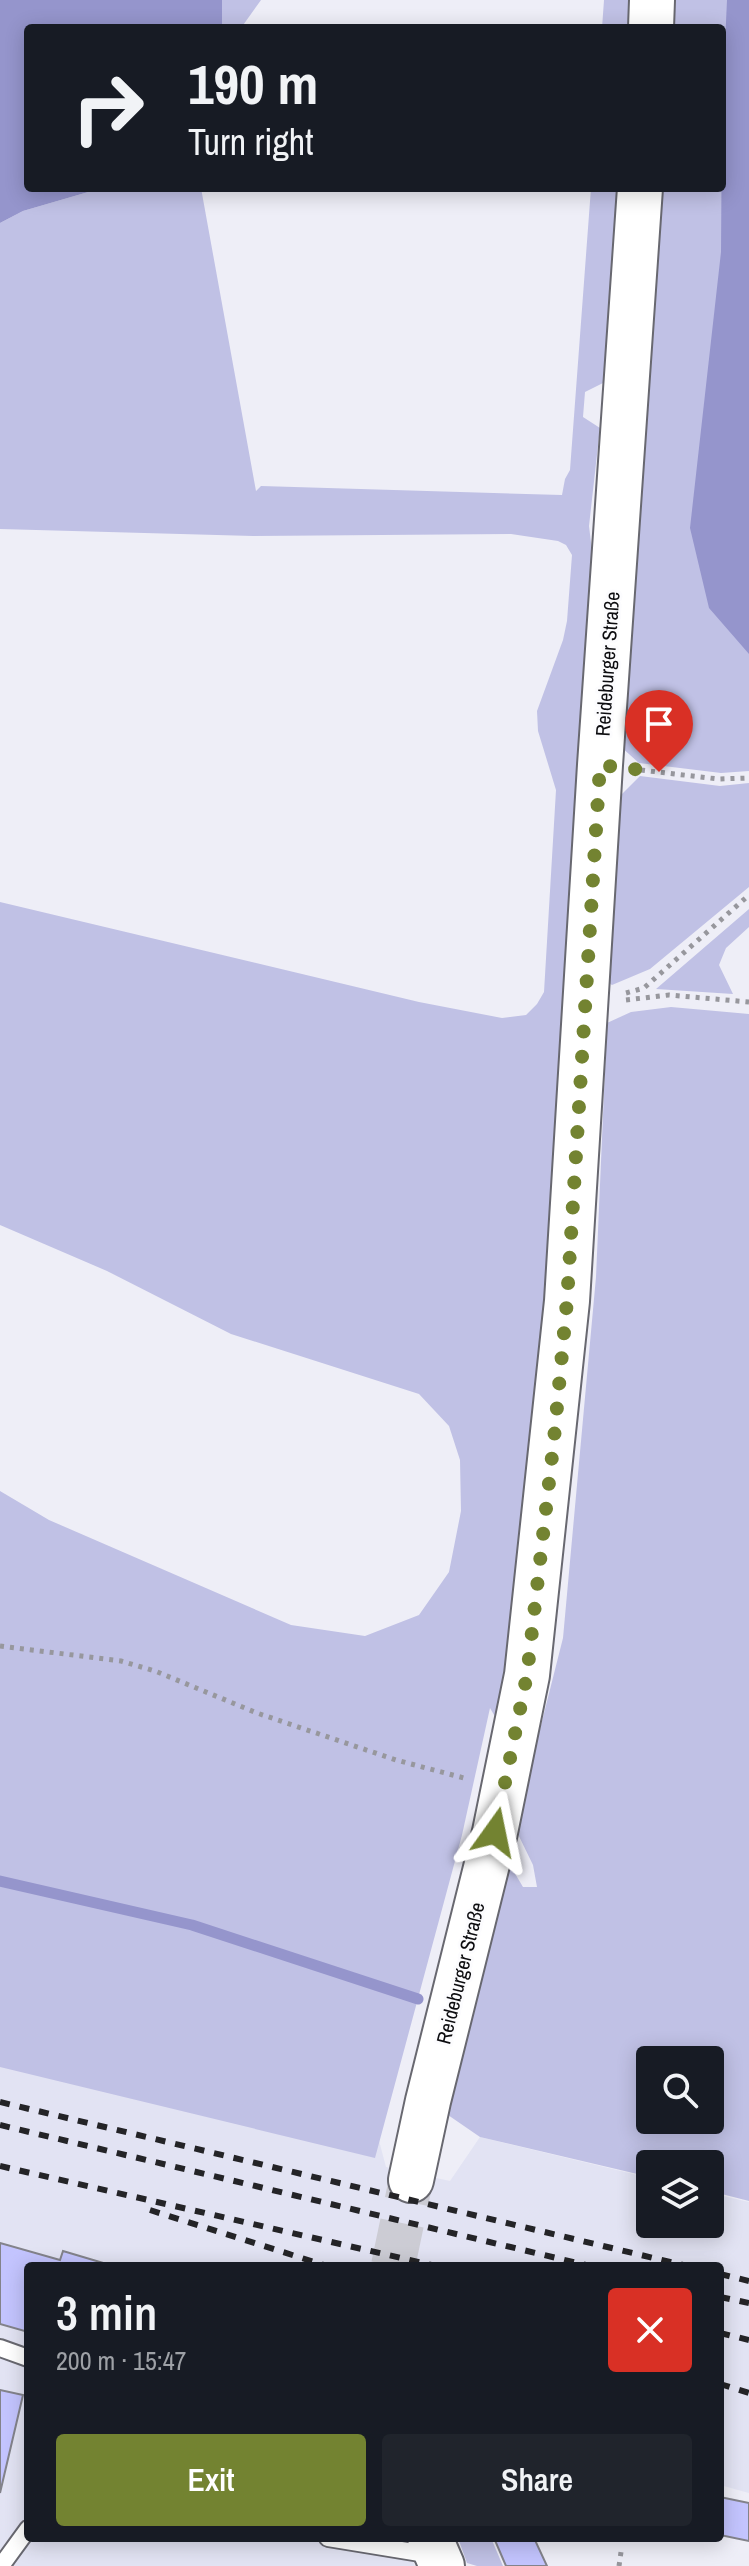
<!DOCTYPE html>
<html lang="en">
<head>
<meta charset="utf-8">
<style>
  :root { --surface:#171b24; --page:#20242c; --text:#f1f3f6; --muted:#9ea1a6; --accent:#738331 }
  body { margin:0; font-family:"Archivo Narrow",sans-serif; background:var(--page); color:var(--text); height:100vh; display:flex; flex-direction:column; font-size:30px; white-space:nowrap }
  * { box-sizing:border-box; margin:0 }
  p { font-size:26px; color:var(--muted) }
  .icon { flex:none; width:44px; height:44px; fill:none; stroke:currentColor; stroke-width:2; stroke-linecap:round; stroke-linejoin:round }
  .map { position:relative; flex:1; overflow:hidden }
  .details { position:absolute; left:24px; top:2262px; width:700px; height:280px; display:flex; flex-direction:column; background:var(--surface); border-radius:8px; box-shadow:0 4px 20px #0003 }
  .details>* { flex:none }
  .guide { position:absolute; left:24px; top:24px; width:702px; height:168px; border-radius:8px; box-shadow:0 4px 20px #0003; background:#171b24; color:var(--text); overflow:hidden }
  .buttons { position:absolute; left:636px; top:2046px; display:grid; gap:16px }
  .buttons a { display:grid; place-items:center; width:88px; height:88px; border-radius:8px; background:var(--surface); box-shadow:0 4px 20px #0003; font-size:40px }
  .pin { position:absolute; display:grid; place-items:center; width:68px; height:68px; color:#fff; margin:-82px -34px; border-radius:50% 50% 50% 0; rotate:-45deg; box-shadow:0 0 8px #0007 }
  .pin .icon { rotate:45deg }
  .me { position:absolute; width:88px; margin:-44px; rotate:12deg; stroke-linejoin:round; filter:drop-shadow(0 0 6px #0008) }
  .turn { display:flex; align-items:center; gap:28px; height:168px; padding:0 32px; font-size:36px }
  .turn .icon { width:104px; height:104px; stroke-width:2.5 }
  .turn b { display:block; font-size:56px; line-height:68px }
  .round { display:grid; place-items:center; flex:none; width:84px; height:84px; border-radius:8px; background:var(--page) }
  .headline { display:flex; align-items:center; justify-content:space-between; height:136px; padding:0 32px }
  h1 { font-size:48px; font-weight:600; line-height:60px }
  .cta { display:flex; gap:16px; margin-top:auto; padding:16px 32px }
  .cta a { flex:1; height:92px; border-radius:8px; background:var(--accent); color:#fff; font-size:32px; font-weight:600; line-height:92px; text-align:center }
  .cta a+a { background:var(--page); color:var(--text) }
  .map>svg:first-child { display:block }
  .built { fill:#e2e3f3 }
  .green { fill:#c0c1e5; fill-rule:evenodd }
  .water { fill:#9595cc }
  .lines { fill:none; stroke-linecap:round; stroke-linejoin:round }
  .stream { stroke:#9595cc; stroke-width:11 }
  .building { fill:#c3c4fe; stroke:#83838b; stroke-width:2 }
  .secondary-tunnel { stroke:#ccccd4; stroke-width:44; stroke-dasharray:44 22; stroke-linecap:butt }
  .service-casing { stroke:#686870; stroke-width:20 }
  .secondary-casing { stroke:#686870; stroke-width:48 }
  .path { stroke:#97979d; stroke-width:5; stroke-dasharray:4 6; stroke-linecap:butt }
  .service { stroke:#fff; stroke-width:16 }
  .secondary { stroke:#fff; stroke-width:44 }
  .rail { stroke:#242427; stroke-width:6; stroke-dasharray:10 10; stroke-linecap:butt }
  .route { stroke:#738331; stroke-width:14; stroke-dasharray:0 25.2 }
  .labels { text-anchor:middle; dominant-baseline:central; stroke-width:6; stroke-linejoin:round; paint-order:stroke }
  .street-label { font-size:20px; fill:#0d0d10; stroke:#fcfcfe }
</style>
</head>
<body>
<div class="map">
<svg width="749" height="2566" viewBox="0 0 749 2566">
  <rect width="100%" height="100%" fill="#eeeef7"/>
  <path class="built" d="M0,2027L372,2114L386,2167L450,2181L480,2137L650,2178V2224H710V2193L749,2202V2493L720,2485V2266H28V2538H404L415,2566H0Z"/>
  <path class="green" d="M222,0H261L241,28H220L222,26Z
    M604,0H632L630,28H602Z
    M673,0H735L749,640V771L721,773L639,763L620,746L659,188H722V28H671Z
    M102,188H201L256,491L261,486L562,495L565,479L570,470L591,188H619L605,382L585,392L583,417L600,428L589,526L593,559L560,1056L545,1332L501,1727L490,1708L462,1835L375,2158L0,2067V1491L49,1520L291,1625L365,1636L419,1615L449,1572L461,1511L460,1460L449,1426L419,1394L231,1334L107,1271L0,1225V902L419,1002L502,1018L526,1015L537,1004L544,992L556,790L538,731L537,711L563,640L567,621L572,555L566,545L558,541L511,534L253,536L0,529V223L23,211Z
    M640,776L720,786L749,783V887L650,969L612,985L604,980L616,800Z
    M749,909V927L726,948L719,965L733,994L656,989Z
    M671,1007L749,1014V2201L710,2191V2164H650V2177L480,2137L448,2115L507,1860L523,1887H537L533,1865L515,1828L563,1638L596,1277L607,1023L631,1012ZM650,2060H710V2120H650Z
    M458,2538H491L503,2566H477L467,2563Z"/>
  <path class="water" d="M0,0H222V26L220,28H28V188H102L23,211L0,223Z
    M727,0H749V654L709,608L690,528L721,252L722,110Z"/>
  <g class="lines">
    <path class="stream" d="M0,1881L192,1925L418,1999"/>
  </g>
  <path class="building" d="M0,2243L60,2260L63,2251L110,2265L28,2266V2332L0,2324Z
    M0,2390L23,2395L0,2493Z
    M720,2497L749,2503V2541L720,2535Z
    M494,2538H534L547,2566H506Z"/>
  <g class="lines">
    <path class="secondary-tunnel" d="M393,2266L411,2180"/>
    <g class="service-casing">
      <path id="service" d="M0,2348L28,2358
        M328,2538L432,2555
        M1,2566L28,2529"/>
    </g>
    <g class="secondary-casing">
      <path id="secondary" d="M651,28L652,0
        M411,2180L428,2101L495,1832L527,1675L567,1301L600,765L640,188
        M430,2538L442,2566"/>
    </g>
    <path class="path" d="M641,770L718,779L749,778
      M626,993L644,988L749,895
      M626,1000L669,995L749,1002
      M0,1646L121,1661L155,1671L257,1713L396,1760L464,1778
      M619,2566L621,2552"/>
    <use href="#service" class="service"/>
    <use href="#secondary" class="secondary"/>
    <path class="rail" d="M0,2102L687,2266
      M0,2125L590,2266
      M0,2166L436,2266
      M150,2210L327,2266
      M720,2274L749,2281
      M720,2297L749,2303
      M720,2333L749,2340
      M720,2384L749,2393"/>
  </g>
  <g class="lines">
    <path class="route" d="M495,1832L527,1675L554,1439L567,1301L600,765L659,772"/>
  </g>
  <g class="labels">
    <g class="street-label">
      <text transform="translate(607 664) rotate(-86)">Reideburger Straße</text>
      <text transform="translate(460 1973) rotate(-76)">Reideburger Straße</text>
    </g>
  </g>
</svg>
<div class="buttons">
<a><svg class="icon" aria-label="search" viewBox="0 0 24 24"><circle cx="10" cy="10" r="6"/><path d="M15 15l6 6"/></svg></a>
<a><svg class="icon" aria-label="layers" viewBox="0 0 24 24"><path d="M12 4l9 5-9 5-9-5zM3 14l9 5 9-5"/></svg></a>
</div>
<div class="pin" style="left:659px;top:772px;background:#d93025"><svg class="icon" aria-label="arrive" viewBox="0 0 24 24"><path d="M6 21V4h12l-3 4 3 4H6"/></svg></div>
<svg class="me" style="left:495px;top:1832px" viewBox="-20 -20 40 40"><path d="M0-17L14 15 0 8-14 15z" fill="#738331" stroke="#fff" stroke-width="4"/></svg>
<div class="guide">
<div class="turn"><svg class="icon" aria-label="right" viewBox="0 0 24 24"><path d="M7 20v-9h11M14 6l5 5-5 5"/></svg><div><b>190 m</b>Turn right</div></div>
</div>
<section class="details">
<div class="headline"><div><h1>3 min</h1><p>200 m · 15:47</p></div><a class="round" style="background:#d93025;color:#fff"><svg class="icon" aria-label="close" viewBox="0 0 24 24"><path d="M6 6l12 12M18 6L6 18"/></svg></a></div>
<div class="cta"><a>Exit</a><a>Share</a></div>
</section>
</div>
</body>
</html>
